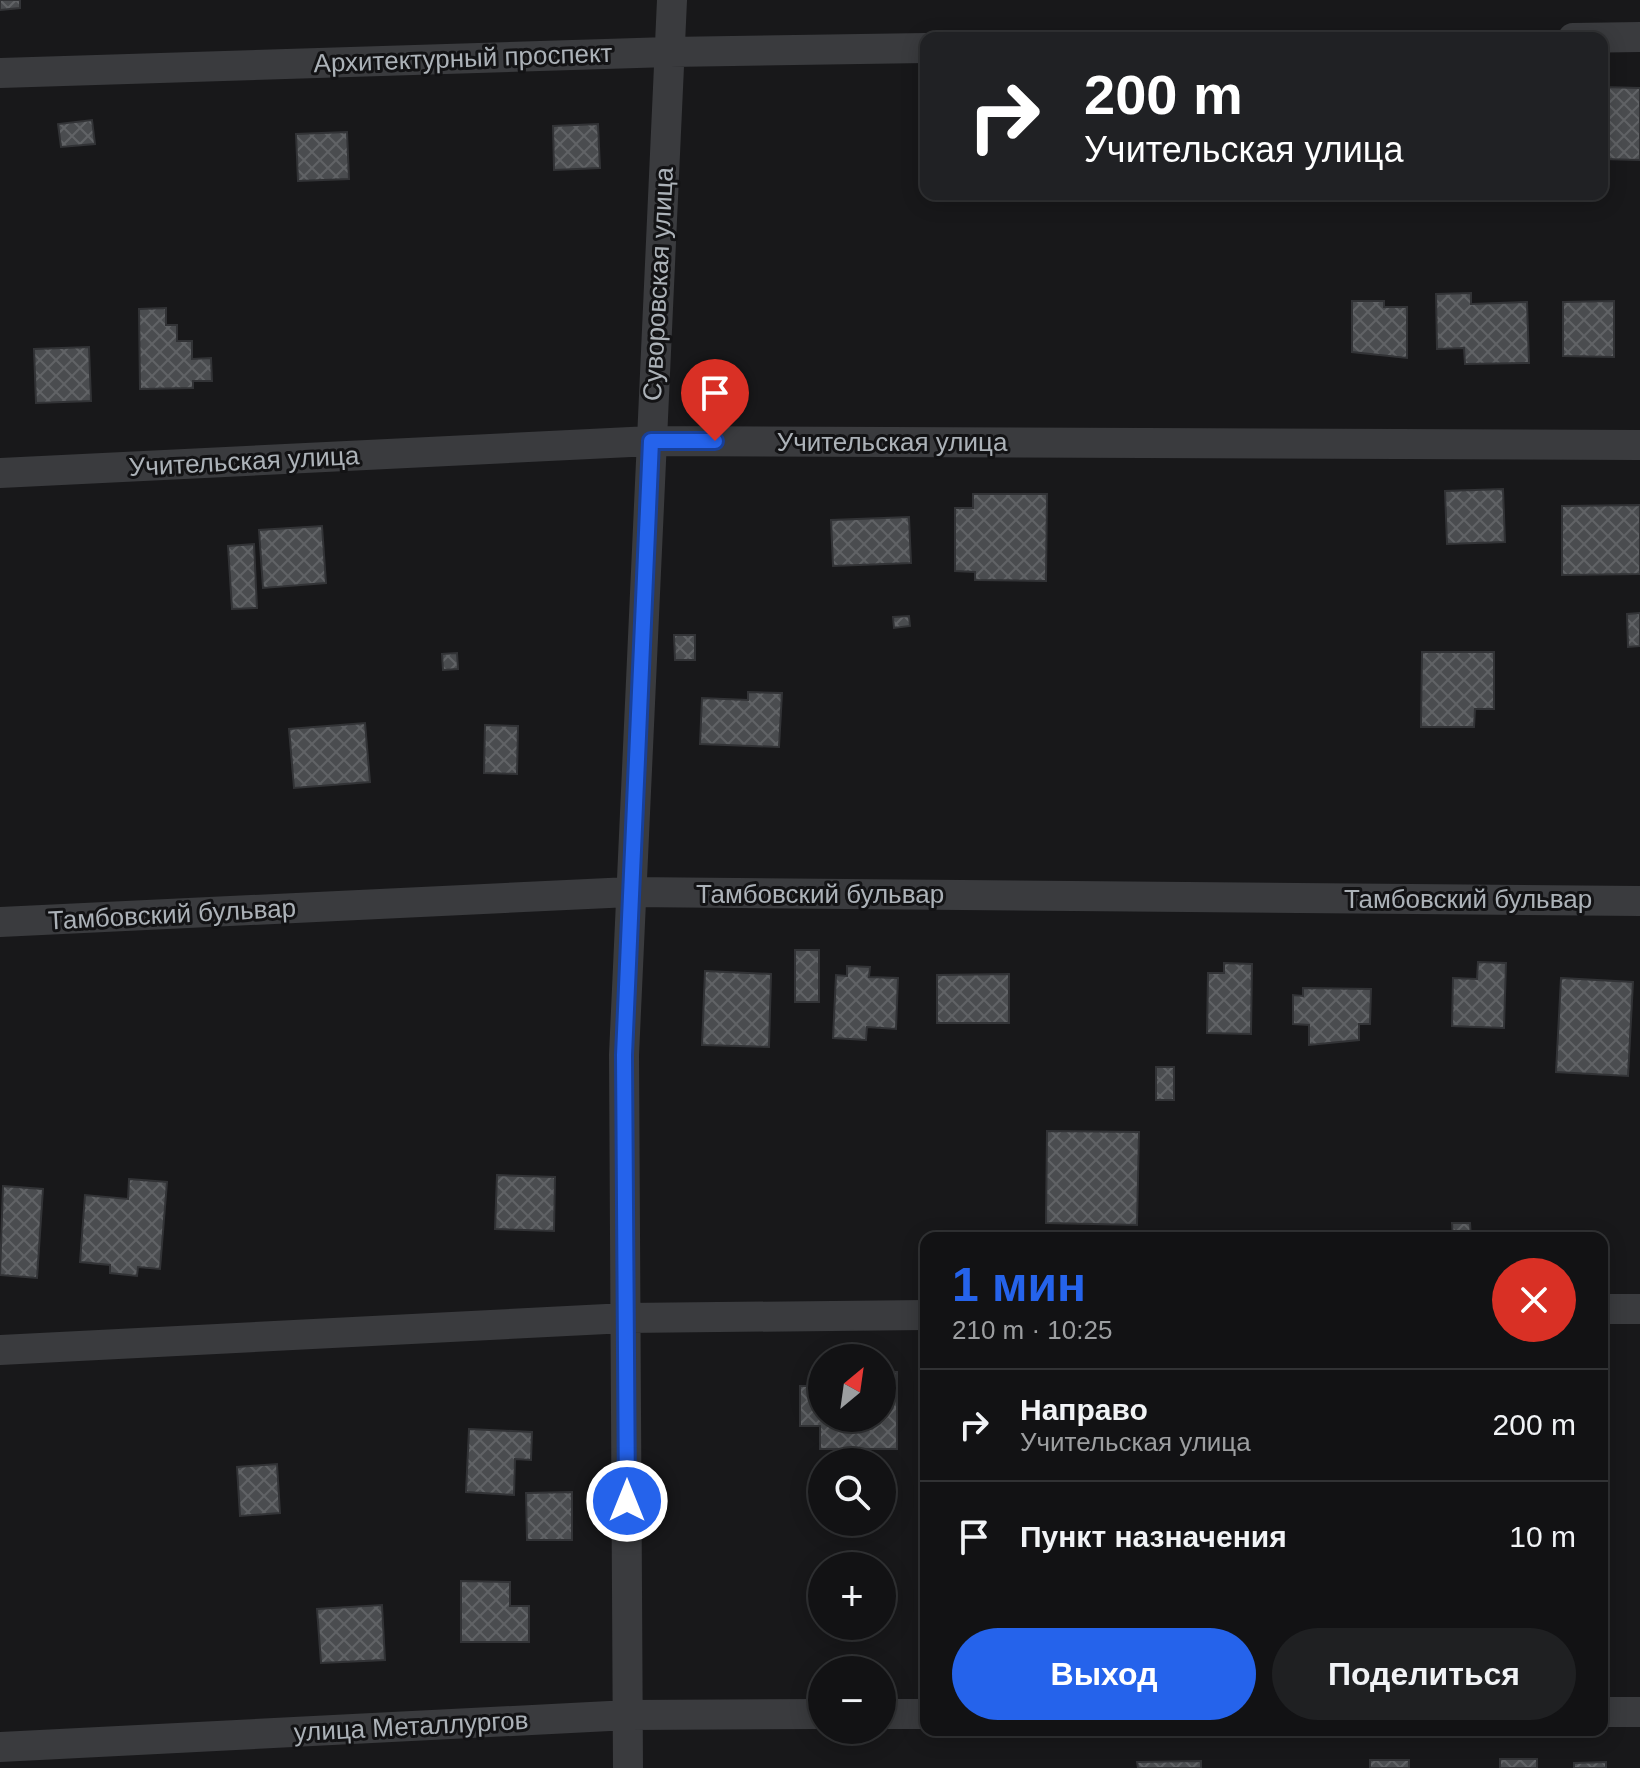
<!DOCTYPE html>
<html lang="ru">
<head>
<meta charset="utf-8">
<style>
  :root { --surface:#121214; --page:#1f2022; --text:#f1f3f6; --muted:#9c9ea0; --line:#313234; --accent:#2563eb }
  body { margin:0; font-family:Helvetica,sans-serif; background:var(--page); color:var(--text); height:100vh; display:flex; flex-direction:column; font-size:30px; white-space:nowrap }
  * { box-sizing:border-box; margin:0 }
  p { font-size:26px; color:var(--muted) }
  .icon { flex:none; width:44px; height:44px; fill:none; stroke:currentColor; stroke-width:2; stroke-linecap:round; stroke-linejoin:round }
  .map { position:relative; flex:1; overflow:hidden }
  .drawer { position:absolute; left:920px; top:1232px; width:688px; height:504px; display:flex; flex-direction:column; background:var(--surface); border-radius:16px; box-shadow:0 4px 20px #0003,0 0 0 2px var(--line) }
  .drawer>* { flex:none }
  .top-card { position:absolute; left:920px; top:32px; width:688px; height:168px; border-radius:16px; box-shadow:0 4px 20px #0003,0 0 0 2px var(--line); background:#202124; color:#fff; overflow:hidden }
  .needle { width:52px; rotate:29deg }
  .tools { position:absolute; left:808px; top:1344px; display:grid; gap:16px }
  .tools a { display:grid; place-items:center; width:88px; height:88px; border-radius:50%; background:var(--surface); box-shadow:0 4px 20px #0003,0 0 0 2px var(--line); font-size:40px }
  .pin { position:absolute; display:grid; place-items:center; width:68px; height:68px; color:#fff; margin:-82px -34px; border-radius:50% 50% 50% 0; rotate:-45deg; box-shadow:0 0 8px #0007 }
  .pin .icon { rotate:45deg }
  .me { position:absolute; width:88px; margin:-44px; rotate:0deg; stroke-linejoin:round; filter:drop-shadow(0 0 6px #0008) }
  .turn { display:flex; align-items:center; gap:28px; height:168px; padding:0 32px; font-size:36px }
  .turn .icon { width:104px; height:104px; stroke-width:2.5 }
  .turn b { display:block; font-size:56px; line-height:68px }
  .round { display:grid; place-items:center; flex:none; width:84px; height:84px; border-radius:42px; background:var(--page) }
  .head { display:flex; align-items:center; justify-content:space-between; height:136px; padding:0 32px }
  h1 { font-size:48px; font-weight:800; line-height:60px; color:var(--accent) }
  .action { display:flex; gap:16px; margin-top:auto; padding:16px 32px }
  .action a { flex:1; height:92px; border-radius:48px; background:var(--accent); color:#fff; font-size:32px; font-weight:800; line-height:92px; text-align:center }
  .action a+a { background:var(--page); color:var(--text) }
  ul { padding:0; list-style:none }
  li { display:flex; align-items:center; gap:24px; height:112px; padding:0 32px; border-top:2px solid var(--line) }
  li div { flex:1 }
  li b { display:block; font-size:30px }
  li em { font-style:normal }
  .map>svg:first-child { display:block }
  .building { fill:url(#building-cross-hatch); stroke:#323336; stroke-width:2 }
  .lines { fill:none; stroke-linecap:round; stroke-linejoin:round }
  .street { stroke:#3a3b3e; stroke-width:30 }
  .route-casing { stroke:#184099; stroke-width:20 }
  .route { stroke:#2563eb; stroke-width:14 }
  .labels { text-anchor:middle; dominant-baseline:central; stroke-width:6; stroke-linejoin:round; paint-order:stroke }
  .street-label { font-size:26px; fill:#acb2b8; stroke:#131315 }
</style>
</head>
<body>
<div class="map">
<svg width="1640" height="1768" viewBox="0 0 1640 1768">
  <defs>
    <pattern id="building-cross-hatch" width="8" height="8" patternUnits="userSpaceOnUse" patternTransform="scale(2)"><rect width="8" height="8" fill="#4a4c4f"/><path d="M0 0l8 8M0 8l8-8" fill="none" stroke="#616366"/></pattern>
  </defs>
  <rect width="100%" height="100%" fill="#18181a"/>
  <path class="building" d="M0,0H20V8L0,10Z
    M1602,87L1640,88V160L1602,159Z
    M92,120L95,144L61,147L58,124Z
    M598,124L600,168L554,170L553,126Z
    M347,132L349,179L298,181L296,134Z
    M1471,293V304L1527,302L1529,363L1465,364L1464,348L1437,349L1436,294Z
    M1352,301H1384V307H1407V358L1352,352Z
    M1614,301V357L1563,356V302Z
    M166,308V325H177V341H192V359L211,358L212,381H193V388L140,389L139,309Z
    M89,347L91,401L36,403L34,349Z
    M1503,489L1505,542L1447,544L1445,491Z
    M973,494H1047L1046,581L975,580V572L955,571V508H973Z
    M1640,505V574L1562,575V506Z
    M909,517L911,563L833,566L831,520Z
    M322,526L326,583L263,588L259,530Z
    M254,544L257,608L232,609L228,546Z
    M1640,613V646L1628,647L1627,614Z
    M909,616L910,626L894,628L893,617Z
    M674,635H695V660H675Z
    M1422,652H1494V709H1475L1474,727H1421Z
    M457,653L458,669L443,670L442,654Z
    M748,692L782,693L779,747L700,744L702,698L748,700Z
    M365,723L370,782L294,788L289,729Z
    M485,725L518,726L517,774L484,773Z
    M795,950H819V1002H795Z
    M1478,962L1506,963L1504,1028L1452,1026L1453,978L1477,979Z
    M1224,963L1252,964L1251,1034L1207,1033L1208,973H1224Z
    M847,966L870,967L869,977L898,978L896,1029L867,1027L866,1040L833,1038L836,975L847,976Z
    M705,971L771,974L769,1047L702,1045Z
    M1009,974V1023H937V975Z
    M1561,978L1633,982L1628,1076L1556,1072Z
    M1303,988L1371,989L1370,1024H1359V1040L1309,1045V1025L1293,1024V995L1303,996Z
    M1156,1067H1174V1100H1156Z
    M1047,1131L1139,1132L1137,1225L1046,1223Z
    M497,1175L555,1177L554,1231L495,1229Z
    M129,1179L167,1182L160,1269L138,1267L137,1276L110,1273V1265L80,1262L85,1195L128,1199Z
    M3,1186L43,1189L37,1278L0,1275Z
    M1452,1223H1470L1471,1238H1453Z
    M822,1372V1418H882V1372H897V1449H820V1426H800V1386H819Z
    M469,1429L532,1432L531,1460L515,1459L514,1495L466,1492Z
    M277,1464L280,1513L240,1516L237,1467Z
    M572,1492V1540H527L526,1493Z
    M461,1581L510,1582V1606H529V1642H461Z
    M382,1605L385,1660L321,1663L317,1609Z
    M1500,1759H1537V1768H1500Z
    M1370,1760H1409V1768H1370Z
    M1201,1761V1768H1138L1137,1762Z
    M1606,1762V1768H1574V1763Z"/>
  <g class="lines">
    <path class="street" d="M1573,38L1640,37
      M0,73L669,52L926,48
      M0,473L651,441L1640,445
      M0,922L630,892L1640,901
      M1602,1309H1640
      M0,1350L626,1318L926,1315
      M1602,1712H1640
      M882,1714H926
      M0,1747L629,1715L822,1714
      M628,1768L624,1055L672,0"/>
  </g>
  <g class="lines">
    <g class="route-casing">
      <path id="route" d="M627,1501L624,1055L651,441H715"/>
    </g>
    <use href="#route" class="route"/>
  </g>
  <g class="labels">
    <g class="street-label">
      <text transform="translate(463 58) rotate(-2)">Архитектурный проспект</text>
      <text transform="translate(658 284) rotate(-87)">Суворовская улица</text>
      <text x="892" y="442">Учительская улица</text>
      <text transform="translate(244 461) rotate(-3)">Учительская улица</text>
      <text x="820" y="894">Тамбовский бульвар</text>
      <text x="1468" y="899">Тамбовский бульвар</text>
      <text transform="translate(172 914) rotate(-3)">Тамбовский бульвар</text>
      <text transform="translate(411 1726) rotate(-3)">улица Металлургов</text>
    </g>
  </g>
</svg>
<div class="tools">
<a><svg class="needle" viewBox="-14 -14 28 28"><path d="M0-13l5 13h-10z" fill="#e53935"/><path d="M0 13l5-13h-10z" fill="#9c9ea0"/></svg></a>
<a><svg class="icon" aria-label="search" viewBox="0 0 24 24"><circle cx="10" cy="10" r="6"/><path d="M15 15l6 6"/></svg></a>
<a>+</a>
<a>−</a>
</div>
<div class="pin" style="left:715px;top:441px;background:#d93025"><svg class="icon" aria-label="arrive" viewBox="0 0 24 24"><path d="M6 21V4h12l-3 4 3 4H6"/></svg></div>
<svg class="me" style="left:627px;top:1501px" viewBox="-20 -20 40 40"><circle r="17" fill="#2563eb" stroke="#fff" stroke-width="3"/><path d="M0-11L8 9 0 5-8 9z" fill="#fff"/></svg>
<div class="top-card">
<div class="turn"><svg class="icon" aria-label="right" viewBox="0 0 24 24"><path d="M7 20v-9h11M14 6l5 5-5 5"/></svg><div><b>200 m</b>Учительская улица</div></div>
</div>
<section class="drawer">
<div class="head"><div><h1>1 мин</h1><p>210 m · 10:25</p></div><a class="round" style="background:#d93025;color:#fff"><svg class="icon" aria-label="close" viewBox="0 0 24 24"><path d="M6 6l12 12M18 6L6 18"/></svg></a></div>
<ul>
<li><svg class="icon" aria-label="right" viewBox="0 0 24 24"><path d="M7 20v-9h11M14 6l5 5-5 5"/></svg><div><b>Направо</b><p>Учительская улица</p></div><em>200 m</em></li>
<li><svg class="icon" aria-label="arrive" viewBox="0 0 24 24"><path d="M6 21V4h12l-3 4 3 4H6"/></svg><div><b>Пункт назначения</b></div><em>10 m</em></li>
</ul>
<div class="action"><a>Выход</a><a>Поделиться</a></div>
</section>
</div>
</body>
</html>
